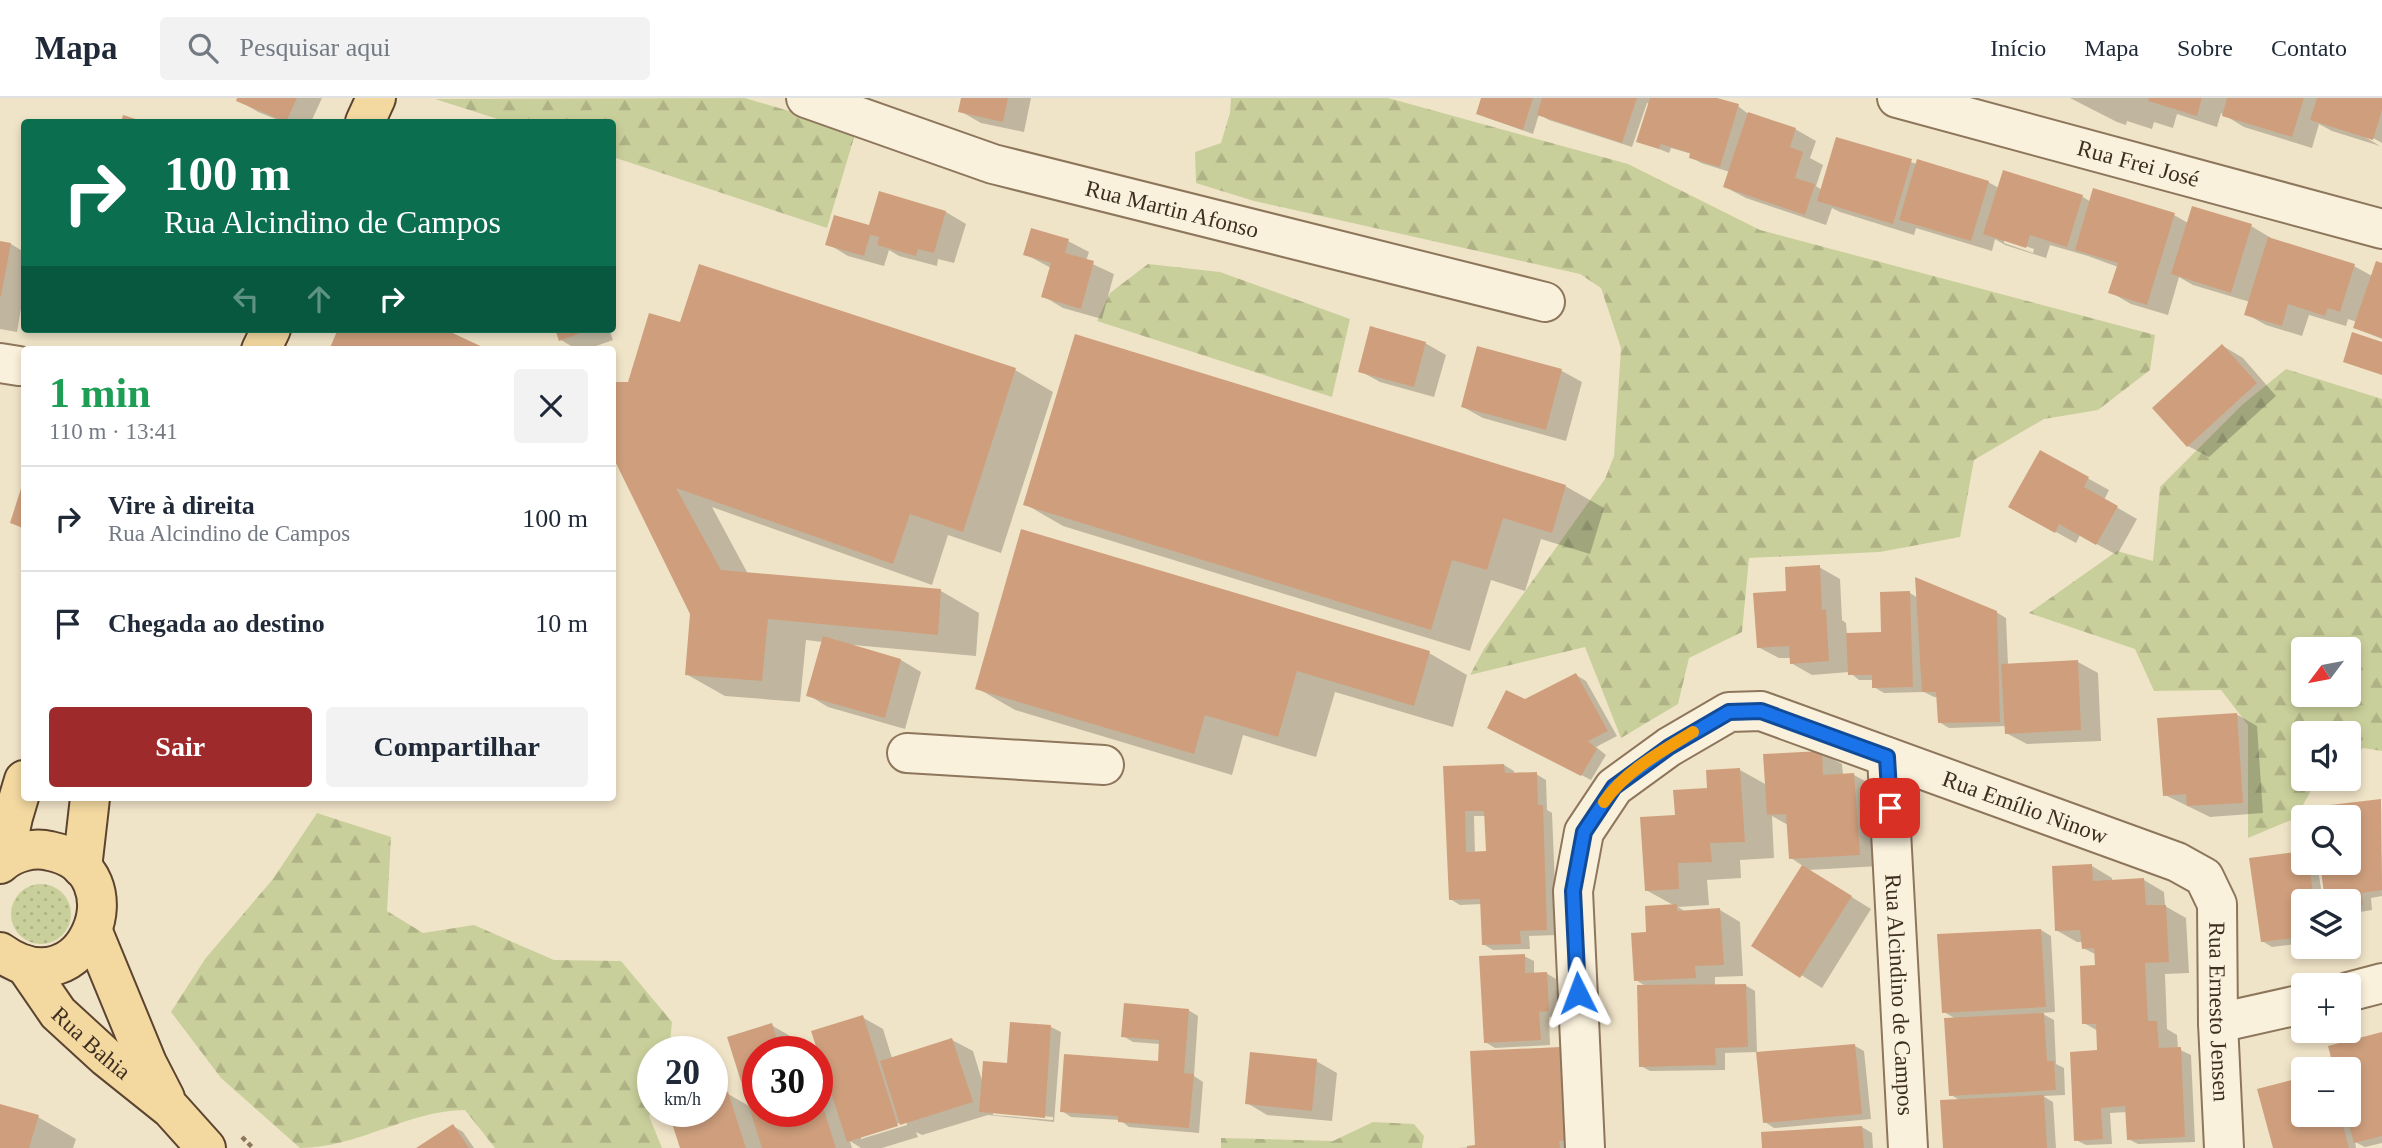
<!DOCTYPE html>
<html lang="pt">
<head>
<meta charset="utf-8">
<style>
  :root { --surface:#fff; --page:#f2f2f3; --text:#1f2937; --muted:#747a83; --line:#e0e1e3; --accent:#9e2a2b }
  body { margin:0; font-family:"Times New Roman",serif; background:var(--page); color:var(--text); height:100vh; display:flex; flex-direction:column; font-size:26px; white-space:nowrap }
  * { box-sizing:border-box; margin:0 }
  p { font-size:23px; color:var(--muted) }
  .icon { flex:none; width:38px; height:38px; fill:none; stroke:currentColor; stroke-width:2; stroke-linecap:round; stroke-linejoin:round }
  .map { position:relative; flex:1; overflow:hidden }
  .drawer { position:absolute; left:21px; top:248px; width:595px; height:455px; display:flex; flex-direction:column; background:var(--surface); border-radius:7px; box-shadow:0 4px 10px #0003 }
  .drawer>* { flex:none }
  .guide { position:absolute; left:21px; top:21px; width:595px; height:214px; border-radius:7px; box-shadow:0 4px 10px #0003; background:#0b6e4f; color:#fff; overflow:hidden }
  .needle { width:46px; rotate:238deg }
  .tools { position:absolute; left:2291px; top:539px; display:grid; gap:14px }
  .tools a { display:grid; place-items:center; width:70px; height:70px; border-radius:7px; background:var(--surface); box-shadow:0 4px 10px #0003; font-size:35px }
  .speed { position:absolute; left:637px; top:938px; display:flex; gap:14px; font-size:35px; font-weight:700; text-align:center }
  .speed>* { display:grid; place-content:center; width:91px; height:91px; border-radius:50%; background:var(--surface); box-shadow:0 4px 10px #0003; line-height:1 }
  .speed small { font-size:18px; font-weight:400 }
  .speed .limit { border:10px solid #d22; background:#fff; color:#111 }
  .pin { position:absolute; display:grid; place-items:center; width:60px; height:60px; color:#fff; margin:-30px; border-radius:14px; box-shadow:0 4px 10px #0006 }
  .me { position:absolute; width:77px; margin:-38px; rotate:357deg; stroke-linejoin:round; filter:drop-shadow(0 0 5px #0008) }
  .turn { display:flex; align-items:center; gap:24px; height:147px; padding:0 28px; font-size:32px }
  .turn .icon { width:91px; height:91px; stroke-width:2.5 }
  .turn b { display:block; font-size:49px; line-height:60px }
  .lanes { display:flex; align-items:center; height:66px; padding:0 28px; background:#0003; justify-content:center; gap:35px; direction:ltr }
  .lanes .off { opacity:.35 }
  .round { display:grid; place-items:center; flex:none; width:74px; height:74px; border-radius:7px; background:var(--page) }
  .summary { display:flex; align-items:center; justify-content:space-between; height:119px; padding:0 28px }
  h1 { font-size:42px; font-weight:800; line-height:52px; color:#1e9e55 }
  .primary-button { display:flex; gap:14px; margin-top:auto; padding:14px 28px }
  .primary-button a { flex:1; height:80px; border-radius:7px; background:var(--accent); color:#fff; font-size:28px; font-weight:800; line-height:80px; text-align:center }
  .primary-button a+a { background:var(--page); color:var(--text) }
  ul { padding:0; list-style:none }
  li { display:flex; align-items:center; gap:21px; height:105px; padding:0 28px; border-top:2px solid var(--line) }
  li div { flex:1 }
  li b { display:block; font-size:26px }
  li em { font-style:normal }
  header { display:flex; align-items:center; gap:42px; box-sizing:border-box; height:98px; padding:0 35px; background:var(--surface); border-bottom:2px solid var(--line) }
  header strong { font-size:33px }
  nav { display:flex; gap:38px; margin-inline-start:auto; font-size:24px }
  .search { width:490px; height:63px; background:var(--page); display:flex; align-items:center; gap:18px; box-sizing:border-box; padding:0 24px; border-radius:7px; color:var(--muted); font-size:26px }
  .map>svg:first-child { display:block }
  .grass { fill:url(#grass-dots) }
  .forest { fill:url(#forest-firs); fill-rule:evenodd }
  .shadow { fill:#0003; fill-rule:evenodd }
  .building { fill:#cf9f7d; fill-rule:evenodd }
  .lines { fill:none; stroke-linecap:round; stroke-linejoin:round }
  .minor-casing { stroke:#8d765c; stroke-width:42 }
  .major-casing { stroke:#5b4430; stroke-width:42 }
  .path { stroke:#8d765c; stroke-width:4.5; stroke-dasharray:5 3.5; stroke-linecap:butt }
  .minor { stroke:#faf1dc; stroke-width:38 }
  .major { stroke:#f3d9a0; stroke-width:38 }
  .route-casing { stroke:#114b97; stroke-width:18 }
  .route { stroke:#1a73e8; stroke-width:12 }
  .slow { stroke:#f59e0b; stroke-width:12 }
  .labels { text-anchor:middle; dominant-baseline:central; stroke-width:7; stroke-linejoin:round; paint-order:stroke }
  .street-label { font-size:23px; fill:#3d2e20; stroke:#f7eed8 }
</style>
</head>
<body>
<header>
<strong>Mapa</strong>
<div class="search"><svg class="icon" aria-label="search" viewBox="0 0 24 24"><circle cx="10" cy="10" r="6"/><path d="M15 15l6 6"/></svg>Pesquisar aqui</div>
<nav><a>Início</a><a>Mapa</a><a>Sobre</a><a>Contato</a></nav>
</header>
<div class="map">
<svg width="2382" height="1050" viewBox="0 0 2382 1050">
  <defs>
    <pattern id="grass-dots" width="8" height="8" patternUnits="userSpaceOnUse" patternTransform="scale(1.75)"><rect width="8" height="8" fill="#c9cf9b"/><path d="M2 2h.1M6 6h.1" fill="none" stroke="#aeb285" stroke-width="1.8" stroke-linecap="round"/></pattern>
    <pattern id="forest-firs" width="22" height="20" patternUnits="userSpaceOnUse" patternTransform="scale(1.75)"><rect width="22" height="20" fill="#c9cf9b"/><path d="M5 1l3.5 6h-7zM16 11l3.5 6h-7z" fill="#aeb285"/></pattern>
  </defs>
  <rect width="100%" height="100%" fill="#f0e4c8"/>
  <path class="grass" d="M11 816a30 30 0 1 1 60 0a30 30 0 1 1-60 0Z"/>
  <path class="forest" d="M745,0L856,33L827,130L613,59L612,24H507L435,1Z
    M1231,0H1388L1628,66L1760,132L2155,237L2150,272L2098,312L2044,321L1974,362L1960,439L1880,454L1749,460L1742,534L1689,560L1678,606L1621,640L1585,549L1470,577L1484,551L1605,381L1614,358L1621,250L1601,190L1580,176L1254,103L1196,85L1195,54L1221,45L1230,15Z
    M1148,166L1220,174L1350,221L1332,299L1097,223L1110,195Z
    M2286,271L2382,301V653L2363,650L2349,665L2348,635H2303V681H2322L2315,685L2296,720L2248,740V627L2221,592L2154,593L2135,551L2029,515L2117,453L2153,463L2160,389L2242,307ZM2303,551H2348V597H2303Z
    M317,715L391,739L387,813L423,835L474,827L554,862L621,863L672,924L669,954H653V1007L649,1018L662,1050H495L465,1012C409,1012 358,1050 300,1050L221,980L171,914L205,861L273,781Z
    M1373,1024L1414,1026L1424,1038L1422,1050H1221V1040L1333,1043Z"/>
  <path class="shadow" d="M239,0H322L311,24H283L258,14L238,2Z
    M963,0H1031L1024,34L981,25L960,13Z
    M1483,0H1711L1738,8L1747,15L1795,31L1816,43L1810,60L1823,67L1816,88L1822,92L1838,41L1917,66L1988,84L1999,90L2004,74L2083,99L2091,104L2174,117L2188,125L2251,128L2271,140V142L2354,168L2372,178L2382,167V241L2355,230L2357,224L2348,221L2346,228L2309,217L2302,238L2266,227L2246,216L2250,204L2193,187L2179,179L2168,217L2131,206L2110,194L2118,169L2088,158L2050,147L2046,160L2005,147L1995,141L1992,153L1916,130L1914,137L1840,114L1832,110L1826,127L1746,100L1725,89L1730,74L1701,65L1691,59L1692,56L1671,50L1669,55L1639,43L1650,6L1647,5L1632,49L1549,22L1539,16L1533,36L1488,20L1478,15ZM2004,141L2034,151L2033,155L2004,145Z
    M2070,0H2382V45L2366,36L2365,39L2380,48L2332,33L2319,26L2312,50L2244,29L2221,15L2217,29L2177,16L2173,30L2154,24L2152,31L2127,23L2126,27L2117,24Z
    M946,114L966,126L954,165L938,161L937,168L899,158L889,152L884,168L848,158L828,146L870,130Z
    M1068,143L1089,154L1086,163L1114,176L1102,221L1063,210L1043,198L1051,170L1025,156Z
    M0,144L11,146L24,154V193L17,234L0,231Z
    M681,227L1015,272L1053,294L1001,455L948,437L932,487L712,409L748,476L941,493L979,515L976,558L853,547V548L901,562L921,574L905,631L828,609L808,597L823,544L806,542L800,604L725,598L686,576L692,516L629,285Z
    M557,231H609L613,242L585,252H578L561,242Z
    M1425,245L1446,257L1434,299L1380,284L1360,273Z
    M2223,248L2243,260L2276,298L2209,359L2188,348Z
    M1478,250L1562,273L1582,284L1566,343L1483,320L1463,309Z
    M2040,354L2109,392L2104,402L2137,421L2117,457L2080,437L2076,445L2011,409Z
    M24,385V431L12,425Z
    M1565,388L1604,410L1590,456L1541,441L1525,493L1491,482L1470,553L1063,428L1025,406Z
    M1819,469L1840,481L1842,522L1846,525L1847,537L1883,536L1910,495L1918,500L1996,514L2006,520L2008,567L2078,564L2098,575L2101,643L2027,646L2006,635V628L1949,630L1939,624L1938,599H1934L1924,594L1884,595L1874,589V582H1859L1849,574L1812,577L1791,565V560H1779L1758,549L1788,495Z
    M1429,555L1467,577L1453,629L1335,594L1316,659L1243,637L1232,677L1015,612L977,590Z
    M1576,577L1586,583L1617,638L1596,649L1606,657L1591,682L1499,635L1525,603Z
    M2236,616L2257,628L2263,715L2210,719L2165,697Z
    M1821,655L1842,666L1843,677H1854L1874,688L1880,768L1808,772L1871,811L1822,890L1753,847L1803,768L1791,760L1788,727L1772,718L1774,760L1740,762L1741,780L1707,782L1709,807L1678,809L1686,814L1720,812L1740,824L1743,878L1715,879V888L1745,887L1755,893L1757,954L1725,955V972L1650,973L1641,968L1647,889L1636,882L1648,836L1675,808L1646,792L1677,719L1709,692L1740,672L1767,687Z
    M1504,667L1514,673V677L1536,676L1546,682L1547,712L1552,715L1557,837L1529,838L1530,851L1493,852L1483,846L1482,806L1460,807L1450,801L1445,669ZM1474,718H1486L1487,755L1475,756Z
    M2380,702L2382,798L2371,800L2372,812L2348,816V803H2327L2322,765H2348V719H2316L2315,711Z
    M2303,754V765H2317L2323,803H2303V845L2272,849L2262,843Z
    M2092,768L2112,780V784L2144,782L2164,794L2165,808L2186,820L2189,875L2165,876L2167,931L2177,937L2178,951L2191,957L2195,1044L2138,1046L2128,1041L2127,1014L2110,1015L2112,1046L2086,1047L2076,1042L2104,954L2098,933L2084,925L2097,869V857L2083,850V844H2077L2056,832Z
    M2041,832L2051,838L2055,914L2041,915L2054,922L2056,966L2064,970L2065,997L2043,998L2053,1004L2056,1050H1945L1961,1003L1951,997L1956,921L1944,914Z
    M1524,858L1534,863V876L1546,875L1556,881L1559,918L1549,919L1550,947L1495,950L1485,944Z
    M1188,912L1198,918L1194,978L1203,984L1199,1035L1129,1029L1120,1022L1071,1019L1062,1013L1159,965L1160,946L1133,944L1123,938Z
    M862,919L883,931L892,960L952,942L973,953L983,986L1008,967L1051,929L1061,934L1054,1024L988,1017L922,1037L916,1034L918,1039L882,1050H861L850,1043L852,1050H681L728,996L751,1009L729,940L771,927L792,939L797,954H758V1013H817V980L830,987ZM993,1014L1053,1019V1022L993,1017ZM906,1023L907,1027L861,1041V1037Z
    M2382,936V1045L2365,1049L2355,1044L2356,1050H2274L2303,981V1017H2348V971H2336L2330,949Z
    M1855,948L1864,953L1871,1021L1774,1030L1765,1024Z
    M1571,957L1569,1050H1457L1477,1049Z
    M1316,963L1337,975L1332,1023L1267,1017L1247,1005Z
    M0,1008L38,1019L76,1041L73,1050H0Z
    M453,1028L463,1034L474,1050H420Z
    M1862,1029L1872,1035L1873,1050H1764Z"/>
  <path class="building" d="M237,0H297L286,24L236,3Z
    M961,0H1008L1003,24L958,14Z
    M1481,0H1533L1523,32L1476,16Z
    M1542,0H1637L1622,45L1537,17Z
    M1650,0H1717L1739,6L1720,69L1689,60L1690,55L1661,46L1659,51L1636,44Z
    M2149,0H2202L2197,18L2148,3Z
    M2227,0H2304L2292,39L2222,18Z
    M2317,0H2382V12L2373,42L2310,22Z
    M1748,14L1796,30L1790,49L1803,54L1795,80L1815,86L1805,117L1723,89Z
    M123,17L145,24H121Z
    M1836,39L1912,61L1893,126L1817,103Z
    M1917,61L1989,83L1971,143L1899,122Z
    M2003,72L2083,97L2067,149L2030,137L2026,150L1983,136Z
    M2093,90L2175,115L2147,207L2108,195L2118,165L2075,152Z
    M879,93L946,113L934,155L918,151L916,158L877,147L879,139L870,137L864,158L825,147L834,117L869,127Z
    M2192,108L2252,126L2231,195L2171,176Z
    M1031,130L1069,141L1065,155L1094,163L1081,211L1041,199L1051,165L1023,157Z
    M2268,139L2355,166L2340,214L2328,210L2325,218L2288,206L2282,228L2244,217Z
    M0,143L11,145L1,198H0Z
    M2376,163L2382,165V240L2353,230Z
    M699,166L1016,270L963,434L910,416L893,466L676,390L721,472L941,491L938,537L768,521L762,583L685,577L690,516L612,357V284H628L649,215L680,224Z
    M1370,228L1426,244L1414,289L1358,274Z
    M338,231H444L489,252H329Z
    M555,231H591L559,243Z
    M2352,234L2382,244V277L2343,264Z
    M1075,236L1566,387L1552,435L1503,420L1487,472L1452,462L1431,532L1023,407Z
    M2222,246L2257,285L2187,349L2152,310Z
    M1477,248L1562,271L1546,332L1461,309Z
    M2040,352L2089,379L2084,389L2118,408L2096,447L2059,426L2055,435L2008,409Z
    M24,381V430L10,425Z
    M1021,431L1430,553L1414,608L1297,573L1278,639L1205,617L1194,656L975,591Z
    M1820,467L1822,512L1826,511L1829,563L1790,566L1789,548L1757,550L1753,495L1786,493L1785,469Z
    M1915,479L1997,513L2000,624L1938,625L1936,594H1922Z
    M1910,493L1913,589L1872,590V577H1848L1846,535L1881,534L1880,494Z
    M823,538L901,561L885,620L806,598Z
    M2078,562L2081,632L2005,636L2001,566Z
    M1576,575L1608,633L1588,643L1597,651L1581,678L1487,630L1506,592L1525,601Z
    M2237,615L2243,705L2187,708L2186,696L2163,698L2157,620Z
    M1822,653L1823,677L1854,675L1860,757L1789,761L1786,716L1767,717L1763,656Z
    M1504,666L1505,675L1537,674L1538,707H1543L1547,832L1520,833L1521,846L1482,847L1480,801L1449,802L1443,668ZM1465,713H1484L1486,753L1466,754Z
    M1740,670L1745,744L1710,745L1712,764L1678,765L1679,791L1645,793L1640,719L1675,717L1673,692L1707,690L1706,672Z
    M2381,701L2382,792L2362,795L2363,807L2348,809V803H2325L2320,765H2348V719H2314L2313,709Z
    M2303,753V765H2309L2314,803H2303V839L2261,844L2249,760Z
    M2092,766L2093,783L2144,780L2146,807H2166L2169,864L2145,865L2148,923H2157L2159,950L2181,949L2185,1039L2127,1042L2125,1008L2101,1010L2103,1041L2074,1043L2070,954L2097,952L2096,926H2082L2080,868L2095,867L2094,850L2082,851L2080,832L2055,833L2052,768Z
    M1802,767L1852,798L1800,880L1751,848Z
    M1677,806V813L1720,810L1724,867L1695,868L1696,880L1634,883L1631,835L1646,834L1645,808Z
    M2041,831L2046,909L1942,915L1937,836Z
    M1525,856V875L1547,874L1549,913L1539,914L1541,942L1484,945L1479,858Z
    M1746,886L1748,949L1715,950L1716,967L1639,969L1637,887Z
    M1124,905L1189,911L1184,975L1194,976L1189,1030L1118,1024V1018L1060,1014L1064,956L1158,963L1159,942L1121,939Z
    M2044,915L2047,963H2054L2056,992L1949,998L1944,920Z
    M863,917L898,1028L847,1044L811,933Z
    M1010,924L1051,927L1045,1020L979,1014L983,963L1007,965Z
    M772,925L781,954H758V1013H817L818,994L836,1050H762L727,939Z
    M2382,934V1038L2354,1045L2346,1017H2348V971H2334L2328,948Z
    M952,940L973,1004L900,1027L880,963Z
    M1855,946L1862,1016L1763,1025L1756,954Z
    M1561,949L1566,1043H1559L1560,1050H1467V1048L1475,1047L1470,953Z
    M1250,954L1317,961L1312,1013L1245,1006Z
    M2303,979V1017H2340L2349,1050H2273L2257,991Z
    M728,994L746,1050H680L668,1013H712V999Z
    M2044,997L2047,1050H1943L1940,1002Z
    M0,1006L39,1017L29,1050H0Z
    M453,1026L469,1050H416Z
    M1862,1028L1864,1050H1762L1761,1034Z"/>
  <g class="lines">
    <g class="minor-casing">
      <g id="minor">
        <path id="s1" d="M806,0L993,66L1545,204"/>
        <path id="s2" d="M1897,0L2382,131"/>
        <path d="M0,265L19,268"/>
        <path d="M907,655L1104,667"/>
        <path id="s3" d="M1887,659L1908,1050"/>
        <path d="M2348,894L2382,885"/>
        <path d="M2218,925L2303,906"/>
        <path id="s4" d="M1585,1050L1573,793L1584,734L1614,689L1669,649L1729,614L1761,613L2177,764L2204,779L2217,806L2218,925L2224,1050"/>
      </g>
    </g>
    <g class="major-casing">
      <g id="major">
        <path d="M365,24L376,0"/>
        <path d="M261,252L271,231"/>
        <path d="M4,762L13,719L24,682"/>
        <path d="M0,766C13,754 33,749 50,753C141,771 86,916 0,854"/>
        <path d="M82,770L90,700"/>
        <path d="M93,834L147,965L165,1000"/>
        <path id="s5" d="M25,867L58,915L106,959L171,1011L206,1050"/>
      </g>
    </g>
    <path class="path" d="M242,1039L253,1050"/>
    <use href="#minor" class="minor"/>
    <use href="#major" class="major"/>
  </g>
  <g class="lines">
    <g class="route-casing">
      <path id="route" d="M1578,895L1573,793L1584,734L1614,689L1669,649L1729,614L1761,613L1887,659L1890,710"/>
    </g>
    <use href="#route" class="route"/>
    <path class="slow" d="M1604,704C1624,674 1662,653 1693,634"/>
  </g>
  <g class="labels">
    <g class="street-label">
      <text stroke="none"><textPath href="#s2" startOffset="250">Rua Frei José</textPath></text>
      <text stroke="none"><textPath href="#s1" startOffset="383">Rua Martin Afonso</textPath></text>
      <text stroke="none"><textPath href="#s4" startOffset="822">Rua Emílio Ninow</textPath></text>
      <text stroke="none"><textPath href="#s3" startOffset="238">Rua Alcindino de Campos</textPath></text>
      <text stroke="none"><textPath href="#s4" startOffset="1152">Rua Ernesto Jensen</textPath></text>
      <text stroke="none"><textPath href="#s5" startOffset="103">Rua Bahia</textPath></text>
    </g>
  </g>
</svg>
<div class="tools">
<a><svg class="needle" viewBox="-14 -14 28 28"><path d="M0-13l5 13h-10z" fill="#e53935"/><path d="M0 13l5-13h-10z" fill="#747a83"/></svg></a>
<a><svg class="icon" aria-label="sound" viewBox="0 0 24 24"><path d="M4 9h4l5-4v14l-5-4H4zM17 9q2 3 0 6"/></svg></a>
<a><svg class="icon" aria-label="search" viewBox="0 0 24 24"><circle cx="10" cy="10" r="6"/><path d="M15 15l6 6"/></svg></a>
<a><svg class="icon" aria-label="layers" viewBox="0 0 24 24"><path d="M12 4l9 5-9 5-9-5zM3 14l9 5 9-5"/></svg></a>
<a>+</a>
<a>−</a>
</div>
<div class="speed"><div>20<small>km/h</small></div><div class="limit">30</div></div>
<div class="pin" style="left:1890px;top:710px;background:#d93025"><svg class="icon" aria-label="arrive" viewBox="0 0 24 24"><path d="M6 21V4h12l-3 4 3 4H6"/></svg></div>
<svg class="me" style="left:1578px;top:895px" viewBox="-20 -20 40 40"><path d="M0-17L14 15 0 8-14 15z" fill="#1a73e8" stroke="#fff" stroke-width="4"/></svg>
<div class="guide">
<div class="turn"><svg class="icon" aria-label="right" viewBox="0 0 24 24"><path d="M7 20v-9h11M14 6l5 5-5 5"/></svg><div><b>100 m</b>Rua Alcindino de Campos</div></div>
<div class="lanes"><svg class="icon off" aria-label="left" viewBox="0 0 24 24"><path d="M17 20v-9H6M10 6l-5 5 5 5"/></svg><svg class="icon off" aria-label="ahead" viewBox="0 0 24 24"><path d="M12 20V5M6 11l6-6 6 6"/></svg><svg class="icon" aria-label="right" viewBox="0 0 24 24"><path d="M7 20v-9h11M14 6l5 5-5 5"/></svg></div>
</div>
<section class="drawer">
<div class="summary"><div><h1>1 min</h1><p>110 m · 13:41</p></div><a class="round"><svg class="icon" aria-label="close" viewBox="0 0 24 24"><path d="M6 6l12 12M18 6L6 18"/></svg></a></div>
<ul>
<li><svg class="icon" aria-label="right" viewBox="0 0 24 24"><path d="M7 20v-9h11M14 6l5 5-5 5"/></svg><div><b>Vire à direita</b><p>Rua Alcindino de Campos</p></div><em>100 m</em></li>
<li><svg class="icon" aria-label="arrive" viewBox="0 0 24 24"><path d="M6 21V4h12l-3 4 3 4H6"/></svg><div><b>Chegada ao destino</b></div><em>10 m</em></li>
</ul>
<div class="primary-button"><a>Sair</a><a>Compartilhar</a></div>
</section>
</div>
</body>
</html>
